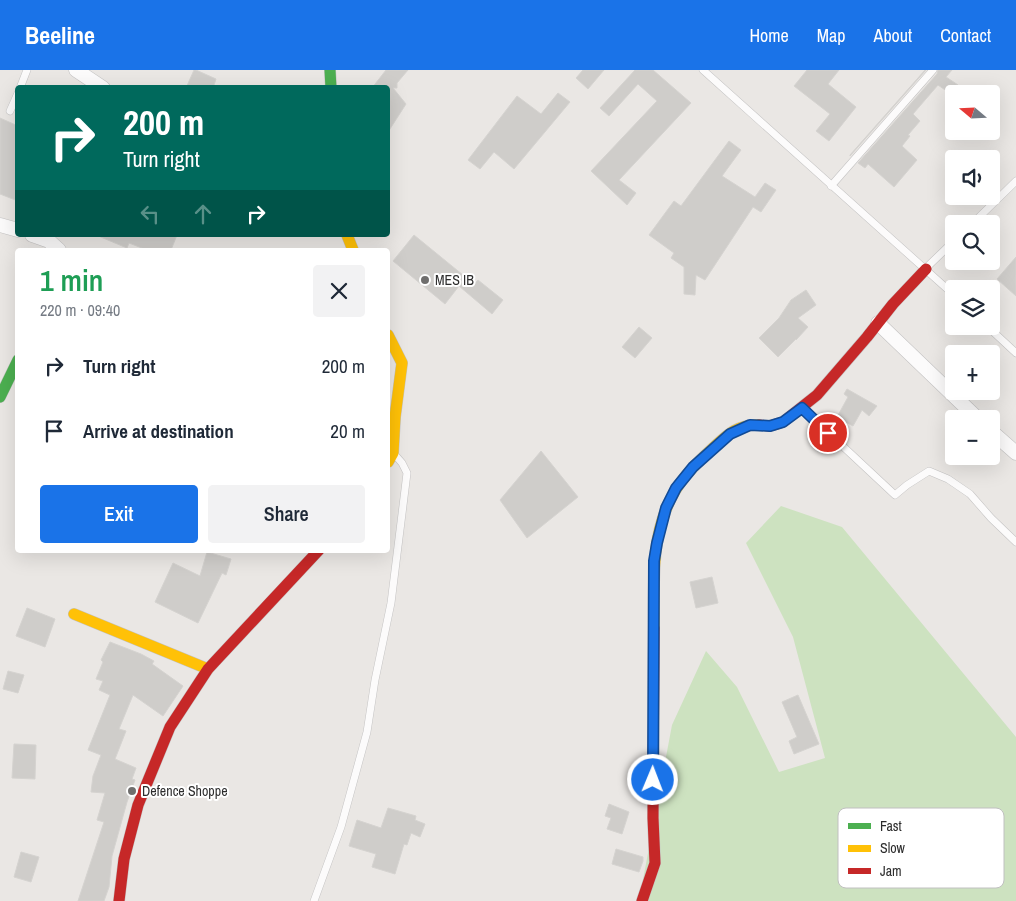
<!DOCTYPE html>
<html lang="en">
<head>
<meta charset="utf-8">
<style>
  :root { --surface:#fff; --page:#f2f2f3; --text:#1f2937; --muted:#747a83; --accent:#1a73e8 }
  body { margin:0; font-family:"Archivo Narrow",sans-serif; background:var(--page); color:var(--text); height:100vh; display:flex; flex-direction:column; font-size:19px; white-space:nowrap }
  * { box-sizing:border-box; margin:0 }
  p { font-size:16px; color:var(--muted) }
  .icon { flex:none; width:28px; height:28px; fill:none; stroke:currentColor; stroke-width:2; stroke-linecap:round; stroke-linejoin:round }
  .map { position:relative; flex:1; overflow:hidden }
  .drawer { position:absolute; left:15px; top:178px; width:375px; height:305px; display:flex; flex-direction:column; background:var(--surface); border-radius:5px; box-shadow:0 5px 20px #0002 }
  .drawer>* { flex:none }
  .guide { position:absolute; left:15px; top:15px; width:375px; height:152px; border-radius:5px; box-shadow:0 5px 20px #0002; background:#00695c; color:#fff; overflow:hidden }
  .needle { width:32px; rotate:289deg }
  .buttons { position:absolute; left:945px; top:15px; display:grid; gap:10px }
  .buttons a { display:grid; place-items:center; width:55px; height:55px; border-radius:5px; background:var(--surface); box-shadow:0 5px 20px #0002; font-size:25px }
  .pin { position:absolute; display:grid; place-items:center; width:42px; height:42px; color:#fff; margin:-21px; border:2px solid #fff; border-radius:50%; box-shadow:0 1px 5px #0007 }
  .me { position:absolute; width:55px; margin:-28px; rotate:1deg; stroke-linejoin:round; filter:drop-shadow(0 0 4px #0008) }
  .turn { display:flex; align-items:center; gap:18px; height:105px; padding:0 25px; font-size:22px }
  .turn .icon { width:65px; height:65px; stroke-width:2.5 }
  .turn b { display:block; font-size:35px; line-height:42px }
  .lanes { display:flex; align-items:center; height:48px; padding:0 25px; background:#0003; justify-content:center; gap:25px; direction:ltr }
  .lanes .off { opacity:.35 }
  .round { display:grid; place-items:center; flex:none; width:52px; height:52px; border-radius:5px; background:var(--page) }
  .head { display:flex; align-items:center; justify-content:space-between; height:85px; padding:0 25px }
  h1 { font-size:30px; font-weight:600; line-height:38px; color:#1e9e55 }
  .action { display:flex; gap:10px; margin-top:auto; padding:10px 25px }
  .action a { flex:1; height:58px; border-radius:5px; background:var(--accent); color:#fff; font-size:20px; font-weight:600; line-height:58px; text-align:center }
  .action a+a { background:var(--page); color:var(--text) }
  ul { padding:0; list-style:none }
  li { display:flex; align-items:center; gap:15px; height:65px; padding:0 25px }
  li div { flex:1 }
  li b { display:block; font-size:19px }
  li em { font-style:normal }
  header { display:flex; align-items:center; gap:30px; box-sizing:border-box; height:70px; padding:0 25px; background:var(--accent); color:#fff }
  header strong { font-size:24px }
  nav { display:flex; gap:28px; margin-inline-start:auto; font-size:18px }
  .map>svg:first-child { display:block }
  .green { fill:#cde2c0 }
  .building { fill:#cfcdca; stroke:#d5d3d0 }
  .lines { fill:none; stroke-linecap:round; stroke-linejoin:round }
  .lane-casing { stroke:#c4c3c3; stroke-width:8 }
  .street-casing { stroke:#c4c3c3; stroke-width:15 }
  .fast-casing { stroke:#c4c3c3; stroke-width:12 }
  .slow-casing { stroke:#c4c3c3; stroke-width:12 }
  .jam-casing { stroke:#c4c3c3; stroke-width:12 }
  .lane { stroke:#fcfbfb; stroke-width:7 }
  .street { stroke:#fcfbfb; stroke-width:14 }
  .fast { stroke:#4caf50; stroke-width:11 }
  .slow { stroke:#ffc107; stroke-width:11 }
  .jam { stroke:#c62828; stroke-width:11 }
  .route-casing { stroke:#114b97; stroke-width:12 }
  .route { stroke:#1a73e8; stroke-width:9 }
  .poi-dot { fill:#6f6e6d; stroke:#fff; stroke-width:2 }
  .labels { text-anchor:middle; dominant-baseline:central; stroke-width:4; stroke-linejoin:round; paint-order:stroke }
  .poi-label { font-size:14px; fill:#2d2d2d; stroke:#fff; text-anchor:start }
  .key { fill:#fff; stroke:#c0c0c0; stroke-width:1 }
  .key-label { font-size:14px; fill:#2d2d2d }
</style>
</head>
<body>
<header>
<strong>Beeline</strong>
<nav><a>Home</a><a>Map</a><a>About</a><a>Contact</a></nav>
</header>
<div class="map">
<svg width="1016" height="831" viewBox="0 0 1016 831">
  <rect width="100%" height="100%" fill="#eae7e4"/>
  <path class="green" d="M781,436L842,457L1016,667V831H639L672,655L706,581L737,617L779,702L825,688L793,567L746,473Z"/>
  <path class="building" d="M194,0H196L216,9L213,18H186Z
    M386,0H408L397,13V18H393L406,34L388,62V18H372Z
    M583,0H604L588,19L576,8Z
    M635,0H653L691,33L619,110L636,123L627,135L591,101L657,31L638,14L609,46L600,38Z
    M807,0H839L828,14L856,37L829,71L816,61L830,44L794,16Z
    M925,0H926L850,86V85Z
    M938,0H952L946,7L958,15L951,24L938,15L913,44L920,51L908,65L910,66L902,76L917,90L894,117L868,94L865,98L858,93L937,4Z
    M558,23L570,32L514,99L494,82L480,99L468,90L517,26L541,44Z
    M0,48L18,56V131L0,124Z
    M729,71L741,80L722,106L755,127L765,113L776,120L761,142L753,137L705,210L696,205L695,225L684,224V197L671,188L674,183L649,165L674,131L681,136Z
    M96,165H177L171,180H147L129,173L127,178Z
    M414,165L474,214L478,210L503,230L492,244L459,216L445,234L393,191Z
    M1016,187V226L997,209Z
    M806,220L816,235L798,248L808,257L796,270V269L778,287L759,268L779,248L791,230Z
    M639,257L652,268L635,288L622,277Z
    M847,319L877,336L869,346L862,340L853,356L837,347L848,327L844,324Z
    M541,381L578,427L527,468L500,430Z
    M207,482L231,489L226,505L222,503L198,553L155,532L173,493L200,506Z
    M712,507L718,533L696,538L690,512Z
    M27,538L55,549L45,577L16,566Z
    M110,572L141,584L154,591L152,594L183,616L163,646L133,625L119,659L126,661L115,689L136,698L132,709L135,710L127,732L112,786L109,817L104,831H78L104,752L97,750L105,723L91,722L93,706L101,685L88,680L110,625L99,620L103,611L96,609L103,592L101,590Z
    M8,601L24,605L18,623L3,619Z
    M798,625L819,674L794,684L789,671L797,667L782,632Z
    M14,674L36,675L35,709L12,708Z
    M609,734L629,742L622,764L607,759L611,748L605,746Z
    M388,738L416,746L415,750L425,754L420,767L411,763L407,775L404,774L395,804L372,797L376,784L349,776L357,750L381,758Z
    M616,779L643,787V791L639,802L612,794Z
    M21,782L39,787L31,812L14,807Z"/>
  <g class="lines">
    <g class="lane-casing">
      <path id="lane" d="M703,0L954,225
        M20,18L27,0
        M10,41L18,23
        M831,116L933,0
        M972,154L1016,111
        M927,197L954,171
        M987,256L1016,283
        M804,340L895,425L907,415L929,401L948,409L970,424L991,448L1016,472
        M314,831L341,757L367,662L375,610L391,533L407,403L402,393L395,385"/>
    </g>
    <g class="street-casing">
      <path id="street" d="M76,0L103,18
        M0,155L18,160
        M32,165L49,171L59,180
        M878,253L978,349
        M991,361L1016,383"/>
    </g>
    <g class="fast-casing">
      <path id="fast" d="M330,0L331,18
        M0,327L18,290"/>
    </g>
    <g class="slow-casing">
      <path id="slow" d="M347,165L353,180
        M388,265L402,293L395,347L393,383L388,392
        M74,544L208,599
        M654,558C654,511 650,463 675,421C685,404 699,391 713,378C727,365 738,354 759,355"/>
    </g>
    <g class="jam-casing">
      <path id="jam" d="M759,355L770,356L783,352L817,325L867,267L893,234L926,199
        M119,831L124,789L138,735L170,657L208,599L319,480
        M642,831L655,793L653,748L654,558"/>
    </g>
    <use href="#lane" class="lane"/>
    <use href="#street" class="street"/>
    <use href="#fast" class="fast"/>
    <use href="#slow" class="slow"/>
    <use href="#jam" class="jam"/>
  </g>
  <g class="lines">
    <g class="route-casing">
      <path id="route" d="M653,710L654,491L657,473L666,438L676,418L693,397L730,364L750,355L770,356L783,352L802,338L828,363"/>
    </g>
    <use href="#route" class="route"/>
  </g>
  <g class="poi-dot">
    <circle cx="425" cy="210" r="5"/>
    <circle cx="132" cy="721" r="5"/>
  </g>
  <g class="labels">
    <g class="poi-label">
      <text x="435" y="210">MES IB</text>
      <text x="142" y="721">Defence Shoppe</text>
    </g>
  </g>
  <rect x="838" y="738" width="166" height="80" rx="8" class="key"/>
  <rect x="848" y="753" width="23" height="6" fill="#4caf50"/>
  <rect x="848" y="775" width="23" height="7" fill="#ffc107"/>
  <rect x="848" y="798" width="23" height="6" fill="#c62828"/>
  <g class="key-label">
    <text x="880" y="761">Fast</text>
    <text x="880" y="783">Slow</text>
    <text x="880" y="806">Jam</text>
  </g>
</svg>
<div class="buttons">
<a><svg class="needle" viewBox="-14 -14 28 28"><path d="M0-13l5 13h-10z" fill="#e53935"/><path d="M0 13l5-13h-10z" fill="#747a83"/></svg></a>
<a><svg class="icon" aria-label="sound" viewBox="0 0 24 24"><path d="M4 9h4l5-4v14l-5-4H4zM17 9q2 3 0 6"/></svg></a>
<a><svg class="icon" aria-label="search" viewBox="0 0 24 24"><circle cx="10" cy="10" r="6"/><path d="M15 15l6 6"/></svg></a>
<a><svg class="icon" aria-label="layers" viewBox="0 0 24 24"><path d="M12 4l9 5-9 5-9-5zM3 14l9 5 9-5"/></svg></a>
<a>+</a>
<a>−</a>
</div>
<div class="pin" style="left:828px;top:363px;background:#d93025"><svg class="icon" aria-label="arrive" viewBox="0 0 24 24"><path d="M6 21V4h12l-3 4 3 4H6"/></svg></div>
<svg class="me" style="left:653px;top:710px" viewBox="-20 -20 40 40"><circle r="17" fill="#1a73e8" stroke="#fff" stroke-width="3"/><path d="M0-11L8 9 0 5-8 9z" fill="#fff"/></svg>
<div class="guide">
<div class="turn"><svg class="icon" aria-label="right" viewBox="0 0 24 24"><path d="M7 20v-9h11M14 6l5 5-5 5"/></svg><div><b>200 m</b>Turn right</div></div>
<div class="lanes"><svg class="icon off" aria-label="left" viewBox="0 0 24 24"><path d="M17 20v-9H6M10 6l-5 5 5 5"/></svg><svg class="icon off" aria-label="ahead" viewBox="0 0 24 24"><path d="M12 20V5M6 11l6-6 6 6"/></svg><svg class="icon" aria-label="right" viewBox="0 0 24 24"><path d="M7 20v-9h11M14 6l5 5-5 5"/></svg></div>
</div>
<section class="drawer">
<div class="head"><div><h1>1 min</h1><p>220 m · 09:40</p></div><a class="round"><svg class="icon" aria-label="close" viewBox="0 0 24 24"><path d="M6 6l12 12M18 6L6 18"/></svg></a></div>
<ul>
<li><svg class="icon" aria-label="right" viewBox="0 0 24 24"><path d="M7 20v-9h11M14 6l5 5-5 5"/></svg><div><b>Turn right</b></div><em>200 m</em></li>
<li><svg class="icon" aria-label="arrive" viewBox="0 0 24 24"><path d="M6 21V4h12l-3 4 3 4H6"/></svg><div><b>Arrive at destination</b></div><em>20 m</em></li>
</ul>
<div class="action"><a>Exit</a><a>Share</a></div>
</section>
</div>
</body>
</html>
